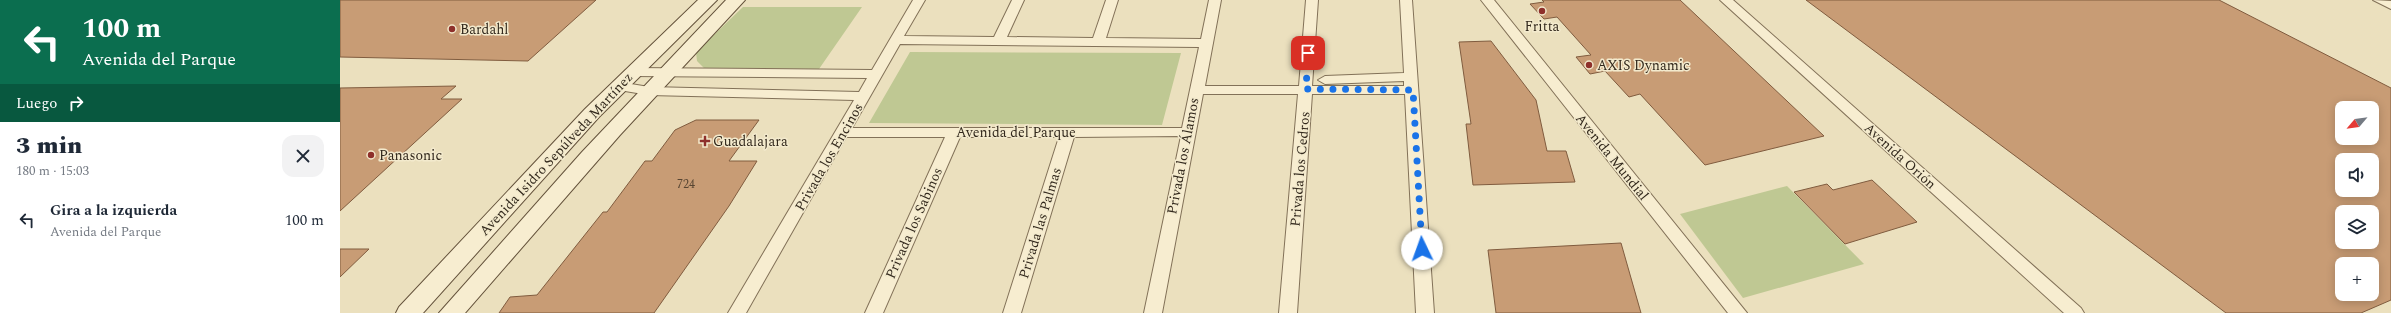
<!DOCTYPE html>
<html lang="es">
<head>
<meta charset="utf-8">
<style>
  :root { --surface:#fff; --page:#f2f2f3; --text:#1f2937; --muted:#747a83 }
  body { margin:0; font-family:Spectral,serif; background:var(--page); color:var(--text); height:100vh; display:flex; flex-direction:column; font-size:15px; white-space:nowrap }
  * { box-sizing:border-box; margin:0 }
  p { font-size:13px; color:var(--muted) }
  .icon { flex:none; width:22px; height:22px; fill:none; stroke:currentColor; stroke-width:2; stroke-linecap:round; stroke-linejoin:round }
  .map { position:relative; flex:1; overflow:hidden }
  .side { display:flex; flex-direction:column; background:var(--surface); width:340px }
  .side>* { flex:none }
  .hud { background:#0b6e4f; color:#fff; overflow:hidden }
  .needle { width:26px; rotate:241deg }
  .tools { position:absolute; left:1995px; top:101px; display:grid; gap:8px }
  .tools a { display:grid; place-items:center; width:44px; height:44px; border-radius:8px; background:var(--surface); box-shadow:0 2px 10px #0003; font-size:20px }
  .pin { position:absolute; display:grid; place-items:center; width:34px; height:34px; color:#fff; margin:-17px; border-radius:8px; box-shadow:0 2px 6px #0006 }
  .me { position:absolute; width:44px; margin:-22px; rotate:357deg; stroke-linejoin:round; filter:drop-shadow(0 0 3px #0008) }
  .turn { display:flex; align-items:center; gap:14px; height:84px; padding:0 16px; font-size:18px }
  .turn .icon { width:52px; height:52px; stroke-width:2.5 }
  .turn b { display:block; font-size:28px; line-height:34px }
  .then { display:flex; align-items:center; height:38px; padding:0 16px; background:#0003; gap:8px; font-size:15px }
  .round { display:grid; place-items:center; flex:none; width:42px; height:42px; border-radius:12px; background:var(--page) }
  .headline { display:flex; align-items:center; justify-content:space-between; height:68px; padding:0 16px }
  h1 { font-size:24px; font-weight:800; line-height:30px }
  ul { padding:0; list-style:none }
  li { display:flex; align-items:center; gap:12px; height:60px; padding:0 16px }
  li div { flex:1 }
  li b { display:block; font-size:15px }
  li em { font-style:normal }
  main { display:flex; flex:1; min-height:0 }
  .map>svg:first-child { display:block }
  .green { fill:#bfc893 }
  .building { fill:#c89c75; stroke:#805c3f; fill-rule:evenodd }
  .lines { fill:none; stroke-linecap:round; stroke-linejoin:round }
  .street-casing { stroke:#827158; stroke-width:2 }
  .secondary-casing { stroke:#64523b; stroke-width:2 }
  .street { fill:#f7edd0; fill-rule:evenodd }
  .secondary { fill:#f7edd0; fill-rule:evenodd }
  .route { stroke:#1a73e8; stroke-width:7; stroke-dasharray:0 12.6 }
  .poi-dot { fill:#8e302b; stroke:#f3eacd; stroke-width:1.5 }
  .labels { text-anchor:middle; dominant-baseline:central; stroke-width:3; stroke-linejoin:round; paint-order:stroke }
  .number-label { font-size:12px; fill:#584532 }
  .poi-label { font-size:14px; fill:#32281c; stroke:#f3eacd; text-anchor:start }
  .street-label { font-size:14px; fill:#32281c; stroke:#f3eacd }
</style>
</head>
<body>
<main>
<section class="side">
<div class="hud">
<div class="turn"><svg class="icon" aria-label="left" viewBox="0 0 24 24"><path d="M17 20v-9H6M10 6l-5 5 5 5"/></svg><div><b>100 m</b>Avenida del Parque</div></div>
<div class="then">Luego<svg class="icon" aria-label="right" viewBox="0 0 24 24"><path d="M7 20v-9h11M14 6l5 5-5 5"/></svg></div>
</div>
<div class="headline"><div><h1>3 min</h1><p>180 m · 15:03</p></div><a class="round"><svg class="icon" aria-label="close" viewBox="0 0 24 24"><path d="M6 6l12 12M18 6L6 18"/></svg></a></div>
<ul>
<li><svg class="icon" aria-label="left" viewBox="0 0 24 24"><path d="M17 20v-9H6M10 6l-5 5 5 5"/></svg><div><b>Gira a la izquierda</b><p>Avenida del Parque</p></div><em>100 m</em></li>
</ul>
</section>
<div class="map">
<svg width="2051" height="313" viewBox="0 0 2051 313">
  <rect width="100%" height="100%" fill="#ebe0be"/>
  <path class="green" d="M403,7H522L479,69L364,68L357,61L356,52Z
    M570,52L841,53L822,125L529,123Z
    M1447,186L1524,264L1403,298L1340,214Z"/>
  <path class="building" d="M0,0H256L188,61L0,57Z
    M1202,0H1340L1484,136L1365,165L1300,94L1289,97L1265,71L1250,74L1236,57L1251,55L1217,17L1204,19L1190,4L1204,2Z
    M1466,0H1879L2051,88V300L2021,313H1886ZM2002,108H2032V138H2002ZM2002,160H2032V190H2002ZM2002,212H2032V242H2002ZM2002,264H2032V294H2002Z
    M1151,41L1196,100L1207,151H1226L1235,182L1133,185L1126,124H1131L1119,42Z
    M116,86L101,99H122L0,211V88Z
    M356,120H419L389,161H417L389,206L314,313H159L170,297L197,295L263,212H267L305,161H312L335,130Z
    M1532,180L1577,222L1505,244L1454,192L1487,184L1493,190Z
    M1281,243L1301,313H1156L1148,250Z
    M0,249H29L0,277Z"/>
  <g class="lines">
    <g class="street-casing">
      <path id="street" d="M573,0H585L564,36L654,37L672,0H684L667,37L753,38L766,0H778L766,38L861,39L869,0H881L865,86H959L966,0H978L972,86H1064V81L985,84L978,80L985,76L1064,73L1060,0H1072L1094,313H1076L1065,94H972L957,313H939L958,94H863L822,313H804L841,136L734,137L681,313H663L719,137H620L543,313H525L605,137H506L406,313H388L514,100L309,95L279,90L272,86L279,82L309,87L519,92L527,78L292,76L285,72L292,68L532,70ZM560,44L859,47L842,128H512Z
        M1141,0H1154L1407,313H1388Z
        M1380,0H1393L1741,308L1744,313H1724Z
        M2033,0L2051,1V9Z"/>
    </g>
    <g class="secondary-casing">
      <path id="secondary" d="M358,0H377L259,117L83,313H56L59,307L245,109Z
        M386,0H405L280,135L125,313H99L242,152Z"/>
    </g>
    <use href="#street" class="street"/>
    <use href="#secondary" class="secondary"/>
  </g>
  <g class="lines">
    <path class="route" d="M968,53L966,89L1073,90L1082,249"/>
  </g>
  <g class="poi-dot">
    <circle cx="1202" cy="11" r="4"/>
    <circle cx="112" cy="29" r="4"/>
    <circle cx="1249" cy="65" r="4"/>
    <path d="M363 135h4v4h4v4h-4v4h-4v-4h-4v-4h4z"/>
    <circle cx="31" cy="155" r="4"/>
  </g>
  <g class="labels">
    <g class="number-label">
      <text x="346" y="184">724</text>
    </g>
    <g class="poi-label">
      <text x="1202" y="26" text-anchor="middle">Fritta</text>
      <text x="120" y="29">Bardahl</text>
      <text x="1257" y="65">AXIS Dynamic</text>
      <text x="373" y="141">Guadalajara</text>
      <text x="39" y="155">Panasonic</text>
    </g>
    <g class="street-label">
      <text x="676" y="132">Avenida del Parque</text>
      <text transform="translate(216 154) rotate(-47)">Avenida Isidro Sepúlveda Martínez</text>
      <text transform="translate(843 156) rotate(-79)">Privada los Álamos</text>
      <text transform="translate(1560 156) rotate(42)">Avenida Orión</text>
      <text transform="translate(489 157) rotate(-60)">Privada los Encinos</text>
      <text transform="translate(1272 157) rotate(51)">Avenida Mundial</text>
      <text transform="translate(960 169) rotate(-85)">Privada los Cedros</text>
      <text transform="translate(574 223) rotate(-66)">Privada los Sabinos</text>
      <text transform="translate(700 223) rotate(-73)">Privada las Palmas</text>
    </g>
  </g>
</svg>
<div class="tools">
<a><svg class="needle" viewBox="-14 -14 28 28"><path d="M0-13l5 13h-10z" fill="#e53935"/><path d="M0 13l5-13h-10z" fill="#747a83"/></svg></a>
<a><svg class="icon" aria-label="sound" viewBox="0 0 24 24"><path d="M4 9h4l5-4v14l-5-4H4zM17 9q2 3 0 6"/></svg></a>
<a><svg class="icon" aria-label="layers" viewBox="0 0 24 24"><path d="M12 4l9 5-9 5-9-5zM3 14l9 5 9-5"/></svg></a>
<a>+</a>
</div>
<div class="pin" style="left:968px;top:53px;background:#d93025"><svg class="icon" aria-label="arrive" viewBox="0 0 24 24"><path d="M6 21V4h12l-3 4 3 4H6"/></svg></div>
<svg class="me" style="left:1082px;top:249px" viewBox="-20 -20 40 40"><circle r="19" fill="#fff"/><path d="M0-13L10 11 0 6-10 11z" fill="#1a73e8"/></svg>
</div>
</main>
</body>
</html>
